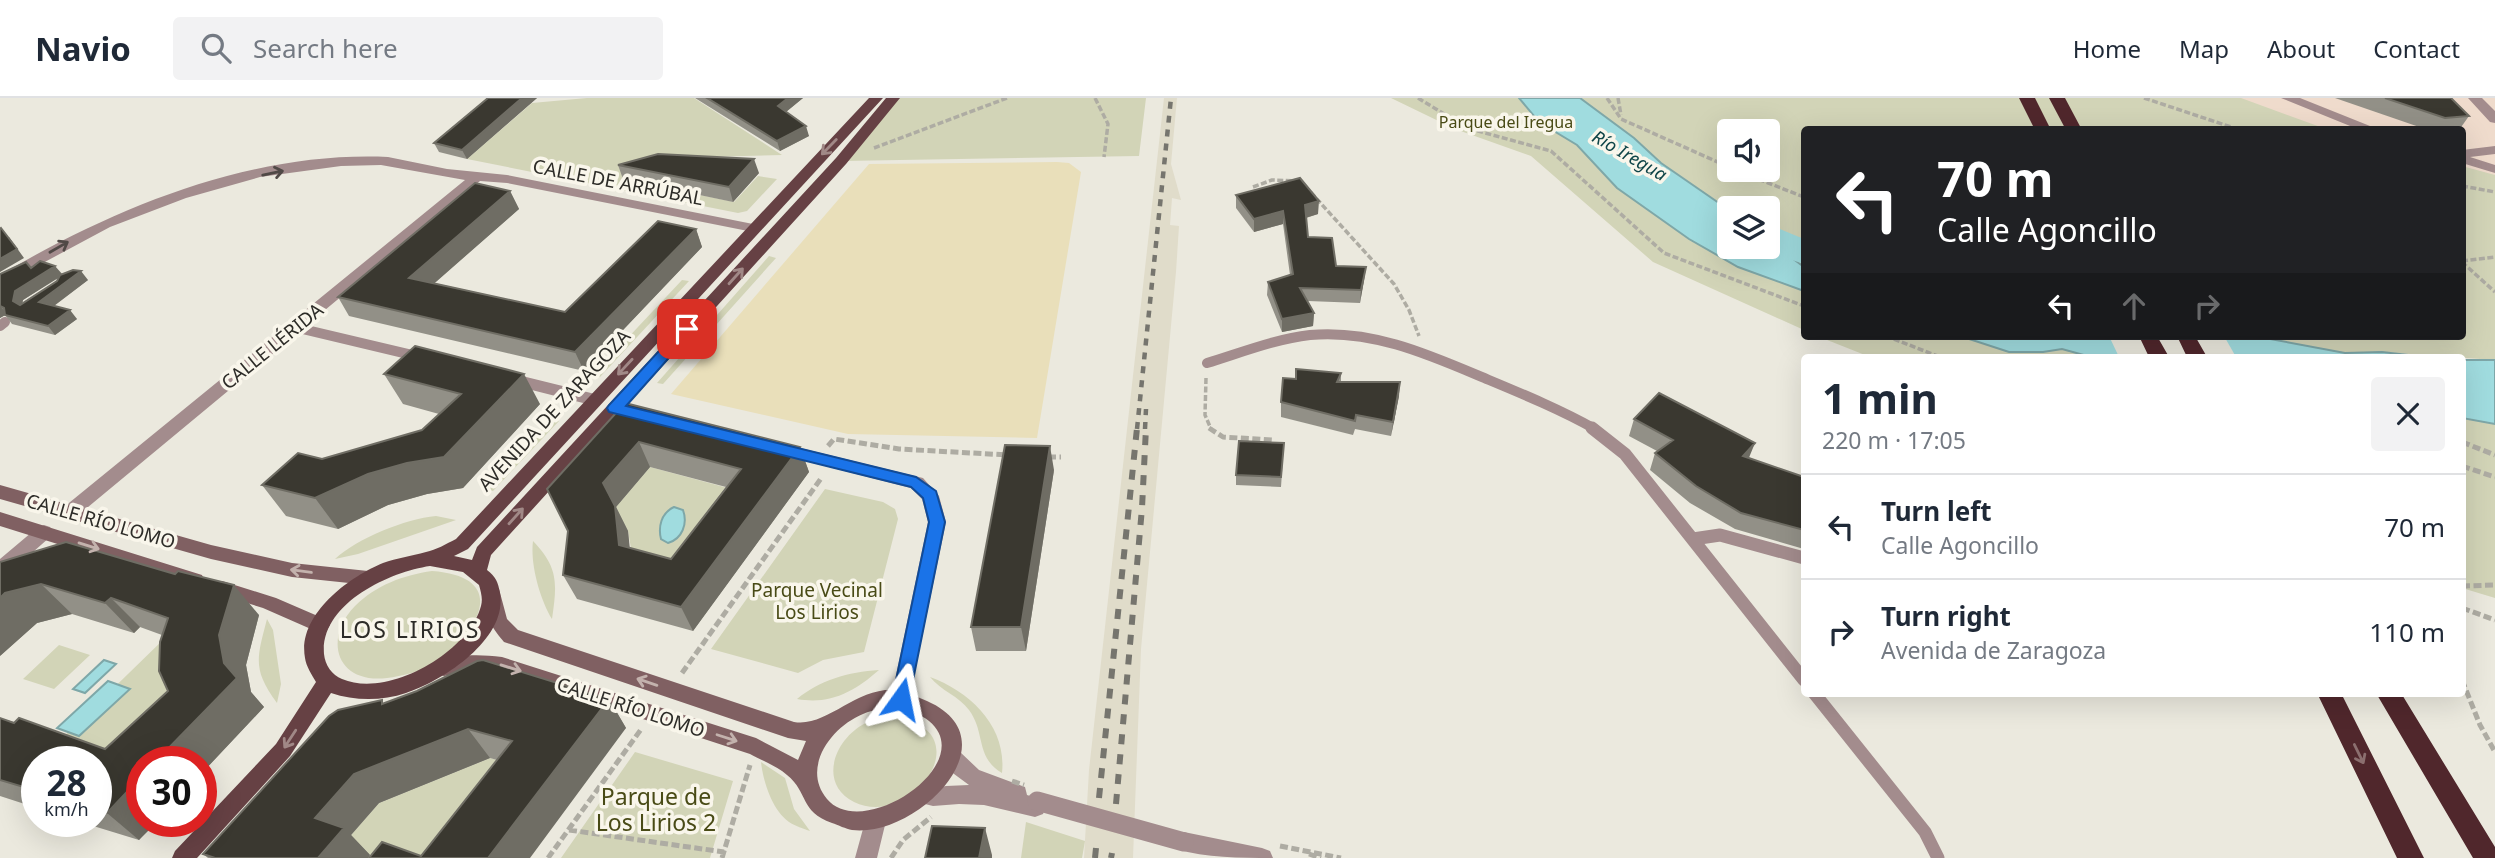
<!DOCTYPE html>
<html lang="en">
<head>
<meta charset="utf-8">
<style>
  :root { --surface:#fff; --page:#f2f2f3; --text:#1f2937; --muted:#747a83; --line:#e0e1e3 }
  body { margin:0; font-family:"Noto Sans",sans-serif; background:var(--page); color:var(--text); height:100vh; display:flex; flex-direction:column; font-size:26px; white-space:nowrap }
  * { box-sizing:border-box; margin:0 }
  p { font-size:23px; color:var(--muted) }
  .icon { flex:none; width:38px; height:38px; fill:none; stroke:currentColor; stroke-width:2; stroke-linecap:round; stroke-linejoin:round }
  .map { position:relative; flex:1; overflow:hidden }
  .drawer { position:absolute; left:1801px; top:256px; width:665px; height:343px; display:flex; flex-direction:column; background:var(--surface); border-radius:7px; box-shadow:0 7px 28px #0002 }
  .drawer>* { flex:none }
  .banner { position:absolute; left:1801px; top:28px; width:665px; height:214px; border-radius:7px; box-shadow:0 7px 28px #0002; background:#202124; color:#fff; overflow:hidden }
  .buttons { position:absolute; left:1717px; top:21px; display:grid; gap:14px }
  .buttons a { display:grid; place-items:center; width:63px; height:63px; border-radius:7px; background:var(--surface); box-shadow:0 7px 28px #0002; font-size:35px }
  .speed { position:absolute; left:21px; top:648px; display:flex; gap:14px; font-size:35px; font-weight:700; text-align:center }
  .speed>* { display:grid; place-content:center; width:91px; height:91px; border-radius:50%; background:var(--surface); box-shadow:0 7px 28px #0002; line-height:1 }
  .speed small { font-size:18px; font-weight:400 }
  .speed .limit { border:10px solid #d22; background:#fff; color:#111 }
  .pin { position:absolute; display:grid; place-items:center; width:60px; height:60px; color:#fff; margin:-30px; border-radius:14px; box-shadow:0 4px 10px #0006 }
  .me { position:absolute; width:77px; margin:-38px; rotate:12deg; stroke-linejoin:round; filter:drop-shadow(0 0 5px #0008) }
  .turn { display:flex; align-items:center; gap:24px; height:147px; padding:0 21px; font-size:32px }
  .turn .icon { width:91px; height:91px; stroke-width:2.5 }
  .turn b { display:block; font-size:49px; line-height:60px }
  .lanes { display:flex; align-items:center; height:66px; padding:0 21px; background:#0003; justify-content:center; gap:35px; direction:ltr }
  .lanes .off { opacity:.35 }
  .round { display:grid; place-items:center; flex:none; width:74px; height:74px; border-radius:7px; background:var(--page) }
  .headline { display:flex; align-items:center; justify-content:space-between; height:119px; padding:0 21px }
  h1 { font-size:42px; font-weight:700; line-height:52px }
  ul { padding:0; list-style:none }
  li { display:flex; align-items:center; gap:21px; height:105px; padding:0 21px; border-top:2px solid var(--line) }
  li div { flex:1 }
  li b { display:block; font-size:26px }
  li em { font-style:normal }
  header { display:flex; align-items:center; gap:42px; box-sizing:border-box; height:98px; padding:0 35px; background:var(--surface); border-bottom:2px solid var(--line) }
  header strong { font-size:33px }
  nav { display:flex; gap:38px; margin-inline-start:auto; font-size:24px }
  .search { width:490px; height:63px; background:var(--page); display:flex; align-items:center; gap:18px; box-sizing:border-box; padding:0 24px; border-radius:7px; color:var(--muted); font-size:26px }
  .map>svg:first-child { display:block }
  .built { fill:#e0dcca }
  .industrial { fill:#efdbcc }
  .green { fill:#d2d4b7; fill-rule:evenodd }
  .sand { fill:#e9dfba }
  .water { fill:#a0dcdf; stroke:#7ea7a8; stroke-width:2 }
  .pier { fill:#ebe9de }
  .lines { fill:none; stroke-linecap:round; stroke-linejoin:round }
  .river { fill:#a0dcdf; fill-rule:evenodd }
  .path-far1 { stroke:#aeaca3; stroke-width:3.5; stroke-dasharray:6 2.5; stroke-linecap:butt }
  .path { stroke:#aeaca3; stroke-width:5; stroke-dasharray:8 3.5; stroke-linecap:butt }
  .service-far1 { stroke:#a38c8d; stroke-width:10 }
  .service { stroke:#a38c8d; stroke-width:13 }
  .minor { fill:#a38c8d; fill-rule:evenodd }
  .secondary { fill:#806062; fill-rule:evenodd }
  .primary { fill:#664144; fill-rule:evenodd }
  .motorway { fill:#50272c; fill-rule:evenodd }
  .rail-far1 { stroke:#76756e; stroke-width:4.5; stroke-dasharray:7 7; stroke-linecap:butt }
  .rail { stroke:#76756e; stroke-width:6; stroke-dasharray:10 10; stroke-linecap:butt }
  .path-bridge { stroke:#aeaca3; stroke-width:5; stroke-dasharray:8 3.5; stroke-linecap:butt }
  .minor-bridge { stroke:#a38c8d; stroke-width:19 }
  .wall { fill:#929087; fill-rule:evenodd }
  .shaded-wall { fill:#6f6d64 }
  .building { fill:#3a3830; stroke:#6f6d64; stroke-width:2; fill-rule:evenodd }
  .oneway { stroke:#a18987 }
  .oneway2 { stroke:#504946 }
  .oneway3 { stroke:#c3b2ad }
  .oneway4 { stroke:#8b6f6f }
  .route { fill:#1a73e8; stroke:#114b97; stroke-width:2 }
  .labels { text-anchor:middle; dominant-baseline:central; stroke-width:7; stroke-linejoin:round; paint-order:stroke }
  .far-park-label { font-size:16px; fill:#494b16; stroke:#f9f6eb }
  .far-water-label { font-size:18px; font-style:italic; fill:#0f4548; stroke:#f9f6eb }
  .street-label { font-size:19px; fill:#2d2c28; stroke:#f9f6eb }
  .park-label { font-size:19px; fill:#494b16; stroke:#f9f6eb }
  .quarter-label { font-size:23px; letter-spacing:2px; fill:#2d2c28; stroke:#f9f6eb }
  .near-park-label { font-size:23px; fill:#494b16; stroke:#f9f6eb }
</style>
</head>
<body>
<header>
<strong>Navio</strong>
<div class="search"><svg class="icon" aria-label="search" viewBox="0 0 24 24"><circle cx="10" cy="10" r="6"/><path d="M15 15l6 6"/></svg>Search here</div>
<nav><a>Home</a><a>Map</a><a>About</a><a>Contact</a></nav>
</header>
<div class="map">
<svg width="2495" height="760" viewBox="0 0 2495 760">
  <rect width="100%" height="100%" fill="#ebe9de"/>
  <path class="built" d="M1164,0H1177L1171,66L1181,102L1172,100L1170,127L1179,128L1176,174L1141,551L1133,760H1084L1089,672Z"/>
  <path class="industrial" d="M2218,0H2495V85L2462,75V32L2320,31Z"/>
  <path class="green" d="M587,0H694L782,57L703,59L638,84L734,104L758,78L777,81L747,113L738,115L467,61L532,5Z
    M899,0H1146L1139,58L841,63Z
    M1391,0H1519L1539,24L1577,47L1617,90L1689,141L1738,169L1804,193V232L1653,164L1531,58L1455,31Z
    M1580,0H2241L2326,31L1804,32V169L1768,142V110L1729,112L1661,65L1634,40ZM1729,33H1768V72H1729Z
    M2462,68L2495,77V262L2382,254L2352,256L2254,238H2462Z
    M769,158L776,160L663,286L657,285Z
    M682,182L689,183L600,279L593,277Z
    M1817,238H1960L2002,252L2043,254L2062,251L2091,259H1870Z
    M2462,320L2495,326V500L2462,490Z
    M551,321L559,323L493,393L486,391Z
    M650,369L750,396L682,485L632,456L628,433L615,410Z
    M825,391L883,404L895,411L898,421L864,554L823,562L798,575L711,551Z
    M436,418L456,422L358,456L335,461C358,440 405,421 436,418Z
    M533,443C559,470 557,486 552,521C540,501 530,466 533,443Z
    M432,473C513,479 477,537 432,566C420,574 402,578 387,580C336,586 323,541 355,508C376,487 404,477 432,473Z
    M267,521L273,532L281,586L277,605C252,571 257,560 267,521Z
    M166,539L196,549L142,663H96L53,649Z
    M59,547L90,557L54,591L23,581Z
    M879,572C854,594 830,607 797,601C820,582 848,574 879,572Z
    M930,579C971,594 1007,629 1002,675C975,659 986,635 969,612C959,598 941,593 930,579Z
    M897,619C983,635 910,732 854,704C817,685 835,640 866,625C876,620 886,620 897,619Z
    M635,654L733,683L710,760H561Z
    M490,660L532,671L464,760H379L342,747L379,705Z
    M761,664L785,680L794,711L810,733C804,731 795,728 789,724C772,712 763,683 761,664Z
    M1026,724L1085,743L1082,760H1021Z"/>
  <path class="sand" d="M1057,64L1069,65L1081,74L1037,340L848,336L671,296L869,66Z"/>
  <path class="water" d="M1519,0H1580L1634,40L1661,65L1729,112V149H1768V142L1804,169V193L1738,169L1689,141L1617,90L1577,47L1539,24Z
    M1960,238H2254L2345,255L2382,254L2426,259H2091L2062,251L2043,254H2009Z
    M2462,262H2495V326L2462,320Z
    M674,409L683,412C688,426 682,441 668,445L661,441C658,429 661,415 674,409Z
    M104,562L116,566L85,595L73,591Z
    M108,583L130,591L79,638L57,630Z"/>
  <path class="pier" d="M2109,238H2224L2236,259H2119Z"/>
  <g class="lines">
    <path class="river" d="M1768,126L1804,141V166L1792,162L1766,149Z"/>
    <path class="path-far1" d="M1095,0L1108,26L1104,59
      M1418,0L1467,30L1551,53L1664,155L1804,208
      M1607,0L1621,21L1729,69
      M1618,0L1621,17
      M2144,0L2240,32
      M874,50L1007,0
      M1735,72L1804,99
      M1305,88L1394,186L1409,212L1419,238
      M2462,88L2495,94
      M1253,89L1272,82L1298,83
      M2462,163L2495,159
      M2462,164L2495,194
      M1886,238L1940,259
      M1206,280L1205,317L1211,331"/>
    <path class="path" d="M1209,330L1223,339L1272,342
      M2462,344L2495,357
      M828,348L834,341L899,351L1008,357
      M1048,359H1061
      M2462,368L2495,379
      M2462,488L2495,487
      M2462,510L2495,522
      M682,575L822,379
      M2462,582L2480,627L2495,654
      M569,732L724,754
      M1280,748L1341,760
      M1309,756L1321,760
      M548,760L642,630
      M722,760L750,667
      M891,760L903,742L931,719"/>
    <path class="service-far1" d="M0,228L5,224
      M1207,265C1240,255 1275,241 1310,237C1374,231 1432,258 1489,282C1525,297 1561,312 1595,331"/>
    <path class="service" d="M1592,330L1625,356L1804,582
      M1693,441L1720,437L1804,460
      M1814,595L1925,734L1938,760"/>
    <path class="minor" d="M2281,0H2300L2380,32H2360Z
      M2468,0H2482L2495,13V25L2490,24Z
      M2495,48V56L2470,59L2495,67V75L2462,65V52Z
      M388,59L447,71L507,77L753,126L760,130L753,134L507,85L480,83L307,227L434,257L436,261L434,265L428,266L298,235L76,419H64L61,414L64,409L465,82L381,67L341,68L260,79L186,100L110,129L0,188V177C116,109 251,53 388,59Z
      M506,274L595,296L603,302L595,308L500,284L498,280Z
      M780,345L923,380L939,398L946,424L908,607L901,609L894,607L891,601L928,424L922,401L911,390L774,355L771,351Z
      M44,427L50,429L53,434L50,439L7,477L0,479V461L38,429Z
      M952,650L959,653L979,672L1025,689L1027,697L1043,702L1046,709L1043,716L1035,719L984,707L959,706L933,708L925,706L922,699L925,692L946,688L969,687L950,673L942,659L945,653Z
      M874,717L882,720L885,727L877,760H855L866,720Z
      M1184,734L1262,750L1270,753L1273,760C1240,760 1207,760 1176,751L1173,744L1176,737Z"/>
    <path class="secondary" d="M0,387L211,447L292,465L368,473L375,475L377,480L375,485L368,487L292,479L211,461L0,401Z
      M0,414L202,477L204,482L202,487L195,489L0,428Z
      M222,483L276,500L327,522L330,527L327,532L320,535L263,510L215,495L213,490L215,485Z
      M492,489L499,491L507,521L518,532L794,624C829,630 859,584 903,593C911,595 919,600 927,603C1015,642 917,740 852,732C846,731 838,727 832,725C799,713 809,695 787,677C777,668 761,662 750,656L502,575L473,571L444,578L437,576L434,570L437,564C460,556 478,556 502,559L756,640L798,662L806,643L788,640L504,544C493,531 476,508 485,491ZM900,610C908,613 922,617 929,623C980,665 863,744 827,701C801,670 831,629 863,616C874,611 887,610 900,610Z"/>
    <path class="primary" d="M869,0H883L468,451L454,458L472,462L477,449L836,60L886,0H900L846,66L491,457L487,472C496,479 498,484 500,495C508,541 443,583 406,595C382,603 355,603 331,595L290,658L197,760H172L175,753L276,646L316,584C312,577 306,568 305,560C297,517 349,479 383,465C397,460 411,458 426,454C436,452 446,446 456,441ZM430,468L463,474L479,487C481,494 483,501 481,508C469,554 388,601 342,581C332,577 325,567 324,556C320,506 389,474 430,468Z"/>
    <path class="motorway" d="M2019,0H2035L2051,32H2035Z
      M2049,0H2065L2082,32H2066Z
      M2139,238H2157L2169,259H2149Z
      M2177,238H2195L2207,259H2187Z
      M2317,595H2341L2424,760H2397Z
      M2376,595H2401L2495,749V760H2473Z"/>
    <path class="rail-far1" d="M1137,331L1171,0
      M1145,331L1146,311"/>
    <path class="rail" d="M1099,700L1137,330
      M1116,706L1142,410L1146,330
      M1095,760L1096,750
      M1111,760L1112,755"/>
    <path class="path-bridge" d="M1012,683L1024,687"/>
    <path class="minor-bridge" d="M1037,703L1184,744"/>
  </g>
  <path class="wall" d="M488,0H537L467,61L439,54L434,45Z
    M695,0H803L786,14L809,38L780,53Z
    M2335,0H2451L2469,18L2459,32H2428Z
    M618,67L759,75L733,104L623,81Z
    M510,93L519,111L434,185L565,214L696,131L702,149L584,273L349,218L338,199Z
    M1236,97L1318,116L1306,120L1308,139L1336,168L1366,169L1360,205L1308,203L1314,215L1313,228L1282,234L1267,197L1268,184L1290,177L1283,126L1254,134L1236,110Z
    M31,170L88,182L54,208L77,221L55,237L12,226L5,217L0,220V176ZM60,178L57,183L22,205L23,202Z
    M1341,275V284L1399,298L1391,338L1355,331L1353,337L1281,319V304L1296,281Z
    M384,276L540,306L463,390L427,396L388,407L338,431L286,418L262,387L322,361L422,332L439,316L403,306Z
    M625,305L800,349L809,374L693,533L577,501L563,477ZM650,369L726,389L671,461L629,450L628,433L616,409Z
    M1634,321L1804,379V451L1735,431L1690,405L1650,372L1655,355L1657,353L1629,338Z
    M1284,345L1281,389L1236,387V377Z
    M1054,372L1026,553H976L971,529Z
    M66,444L259,517L246,567L251,594L264,609L201,676V663L139,742L77,723H96V663H37V710L0,698V620L105,651L168,593L162,537L140,529L134,535L72,516L37,525L0,558Z
    M609,601L626,630L421,758L497,662L490,660L379,705L351,737L370,757L368,760H208L203,756L384,605Z"/>
  <path class="shaded-wall" d="M522,0H537L467,61L462,52Z
    M788,0H803L781,18L778,8Z
    M806,28L809,38L780,53L777,43Z
    M754,61L759,75L733,104L729,89Z
    M510,93L519,111L420,198L409,180Z
    M1319,103L1318,116L1305,120V107Z
    M1283,113V126L1254,134V121Z
    M696,131L702,149L584,273L575,254Z
    M9,139L24,160L0,174V161Z
    M55,168L63,177L23,202L21,212L13,203L15,193Z
    M1366,169L1364,183L1360,205L1361,192Z
    M81,173L88,182L47,213L39,204Z
    M0,208L7,216L0,220Z
    M70,212L77,221L55,237L48,228Z
    M1314,215L1313,228L1282,234V221Z
    M524,276L540,306L463,390L427,396L388,407L338,431L315,400Z
    M1400,284L1399,298L1391,338L1393,324Z
    M639,344L650,369L616,409L628,433L632,471L619,447L603,385Z
    M1755,345L1748,362L1743,358Z
    M1050,348L1054,372L1026,553L1021,529Z
    M800,349L809,374L693,533L681,509Z
    M41,486L72,516L37,525L0,558V500L5,495Z
    M234,487L259,517L246,567L251,594L264,609L201,676V663H156L224,565L219,537Z
    M111,500L140,529L134,535L105,505Z
    M609,601L626,630L530,760H488Z
    M468,631L490,660L379,705L351,737L370,757L368,760H318L315,720L354,676Z
    M142,678V723H158L139,742L107,715Z
    M985,730L992,757V760H979Z"/>
  <path class="building" d="M488,0H522L462,52L434,45Z
    M707,0H788L778,8L806,28L777,43Z
    M2385,0H2451L2469,18L2445,20Z
    M658,56L754,61L729,89L618,67Z
    M1300,80L1319,103L1305,107L1308,139L1332,140L1336,168L1366,169L1361,192L1300,190L1314,215L1282,221L1268,184L1293,176L1283,113L1254,121L1236,97Z
    M475,85L510,93L409,180L565,214L658,123L696,131L575,254L338,199Z
    M1,130L17,151L0,161V131Z
    M40,163L55,168L15,193L13,203L20,207L57,183L60,177L73,172L81,173L39,204L70,212L48,228L5,217L4,210L0,208V176L26,164L31,170Z
    M415,248L524,276L444,359L407,365L368,376L315,400L262,387L298,355L322,361L422,332L461,296L384,276Z
    M1296,271L1341,275L1337,284H1400L1393,324L1356,317L1355,323L1281,304L1283,280L1296,281Z
    M1659,295L1755,345L1743,358L1804,379V432L1741,415L1696,388L1655,355L1673,342L1634,321Z
    M625,305L800,349L681,509L563,477L568,433L547,391ZM639,344L741,371L671,461L619,447L615,408L603,385Z
    M1239,343L1284,345L1281,379L1236,377Z
    M1005,347L1050,348L1021,529H971Z
    M66,444L175,476L178,473L234,487L219,537L224,565L237,580L156,663H142V678L107,715L96,712V663H37V693L0,682V620L14,625L19,620L105,651L168,593L159,573L160,544L168,520L111,500L105,505L41,486L5,495L0,500V464Z
    M483,562L609,601L488,760H369L382,744L421,758L512,643L468,631L354,676L315,720L344,730L318,760H215L203,756L329,618L338,612L382,602V606L417,593L477,563Z
    M932,728L985,730L979,760H925Z"/>
  <defs><path id="oneway-shaft" d="M-6 0H5M1.5-3L5.5 0L1.5 3" fill="none" stroke-width="1.6" stroke-linecap="round" stroke-linejoin="round" transform="scale(1.75)"/></defs>
  <g class="oneway">
    <use href="#oneway-shaft" transform="translate(829 49) rotate(134)"/>
    <use href="#oneway-shaft" transform="translate(736 178) rotate(-48)"/>
    <use href="#oneway-shaft" transform="translate(625 269) rotate(133)"/>
    <use href="#oneway-shaft" transform="translate(516 418) rotate(-48)"/>
    <use href="#oneway-shaft" transform="translate(290 641) rotate(123)"/>
  </g>
  <g class="oneway2">
    <use href="#oneway-shaft" transform="translate(273 75) rotate(-12)"/>
    <use href="#oneway-shaft" transform="translate(59 149) rotate(-30)"/>
  </g>
  <g class="oneway3">
    <use href="#oneway-shaft" transform="translate(89 448) rotate(17)"/>
    <use href="#oneway-shaft" transform="translate(301 473) rotate(-172)"/>
    <use href="#oneway-shaft" transform="translate(511 570) rotate(17)"/>
    <use href="#oneway-shaft" transform="translate(647 584) rotate(-161)"/>
    <use href="#oneway-shaft" transform="translate(727 640) rotate(18)"/>
  </g>
  <use class="oneway4" href="#oneway-shaft" transform="translate(2359 656) rotate(64)"/>
  <path class="route" d="M687,226L694,231L692,234L626,308L916,379L936,393L945,424L908,607L901,609L895,607L892,601L929,424L923,400L911,389L609,314L607,310L609,307L682,228Z"/>
  <g class="labels">
    <g class="far-park-label">
      <text x="1506" y="24">Parque del Iregua</text>
    </g>
    <g class="far-water-label">
      <text transform="translate(1630 57) rotate(30)">Río Iregua</text>
    </g>
    <g class="street-label">
      <text transform="translate(618 84) rotate(11)">CALLE DE ARRÚBAL</text>
      <text transform="translate(272 248) rotate(-39)">CALLE LÉRIDA</text>
      <text transform="translate(554 312) rotate(-47)">AVENIDA DE ZARAGOZA</text>
      <text transform="translate(101 423) rotate(16)">CALLE RÍO LOMO</text>
      <text transform="translate(631 609) rotate(18)">CALLE RÍO LOMO</text>
    </g>
    <g class="park-label">
      <text x="817" y="492">Parque Vecinal<tspan x="817" dy="22">Los Lirios</tspan></text>
    </g>
    <g class="quarter-label">
      <text x="410" y="531">LOS LIRIOS</text>
    </g>
    <g class="near-park-label">
      <text x="656" y="698">Parque de<tspan x="656" dy="26">Los Lirios 2</tspan></text>
    </g>
  </g>
</svg>
<div class="buttons">
<a><svg class="icon" aria-label="sound" viewBox="0 0 24 24"><path d="M4 9h4l5-4v14l-5-4H4zM17 9q2 3 0 6"/></svg></a>
<a><svg class="icon" aria-label="layers" viewBox="0 0 24 24"><path d="M12 4l9 5-9 5-9-5zM3 14l9 5 9-5"/></svg></a>
</div>
<div class="speed"><div>28<small>km/h</small></div><div class="limit">30</div></div>
<div class="pin" style="left:687px;top:231px;background:#d93025"><svg class="icon" aria-label="arrive" viewBox="0 0 24 24"><path d="M6 21V4h12l-3 4 3 4H6"/></svg></div>
<svg class="me" style="left:901px;top:601px" viewBox="-20 -20 40 40"><path d="M0-17L14 15 0 8-14 15z" fill="#1a73e8" stroke="#fff" stroke-width="4"/></svg>
<div class="banner">
<div class="turn"><svg class="icon" aria-label="left" viewBox="0 0 24 24"><path d="M17 20v-9H6M10 6l-5 5 5 5"/></svg><div><b>70 m</b>Calle Agoncillo</div></div>
<div class="lanes"><svg class="icon" aria-label="left" viewBox="0 0 24 24"><path d="M17 20v-9H6M10 6l-5 5 5 5"/></svg><svg class="icon off" aria-label="ahead" viewBox="0 0 24 24"><path d="M12 20V5M6 11l6-6 6 6"/></svg><svg class="icon off" aria-label="right" viewBox="0 0 24 24"><path d="M7 20v-9h11M14 6l5 5-5 5"/></svg></div>
</div>
<section class="drawer">
<div class="headline"><div><h1>1 min</h1><p>220 m · 17:05</p></div><a class="round"><svg class="icon" aria-label="close" viewBox="0 0 24 24"><path d="M6 6l12 12M18 6L6 18"/></svg></a></div>
<ul>
<li><svg class="icon" aria-label="left" viewBox="0 0 24 24"><path d="M17 20v-9H6M10 6l-5 5 5 5"/></svg><div><b>Turn left</b><p>Calle Agoncillo</p></div><em>70 m</em></li>
<li><svg class="icon" aria-label="right" viewBox="0 0 24 24"><path d="M7 20v-9h11M14 6l5 5-5 5"/></svg><div><b>Turn right</b><p>Avenida de Zaragoza</p></div><em>110 m</em></li>
</ul>
</section>
</div>
</body>
</html>
